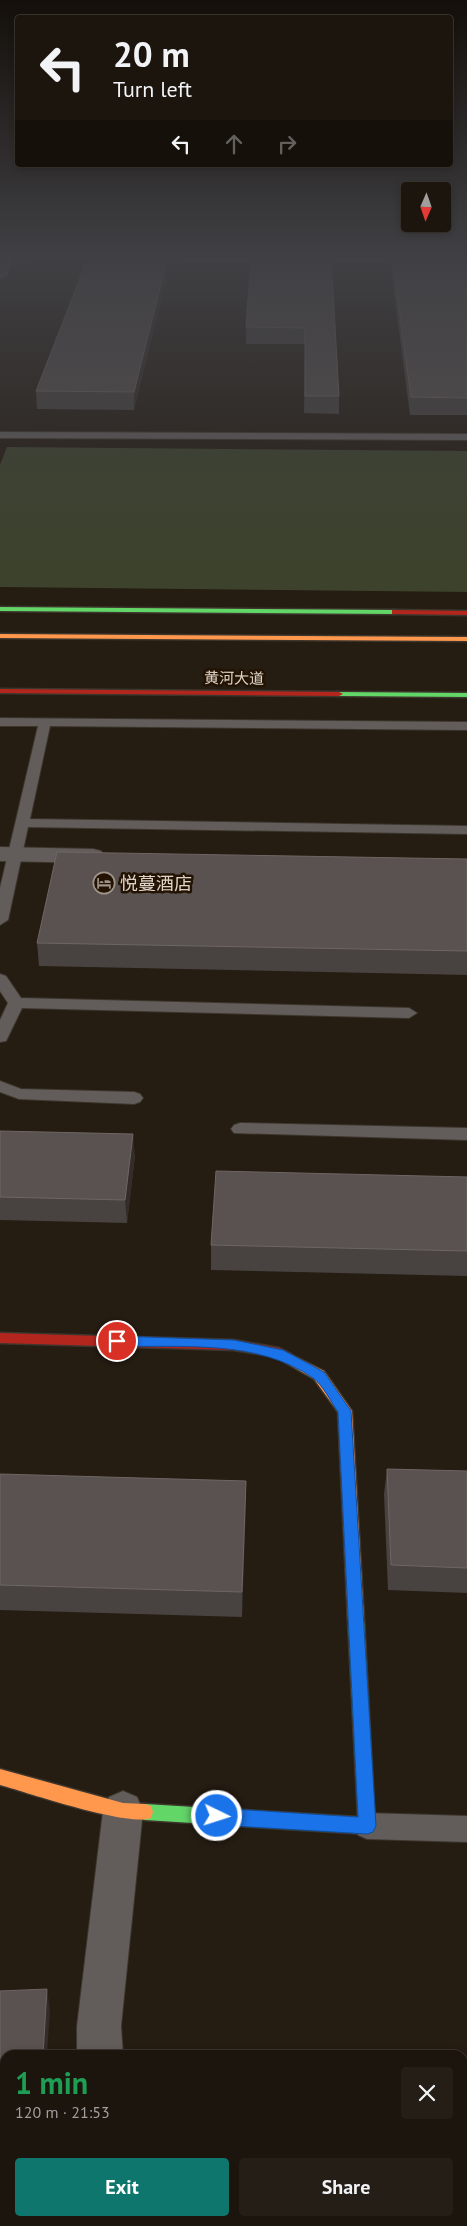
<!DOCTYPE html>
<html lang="en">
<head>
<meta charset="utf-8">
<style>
  :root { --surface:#1c150e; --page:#251e17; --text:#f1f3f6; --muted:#a09f9e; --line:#3a342e; --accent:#0f766e }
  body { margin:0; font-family:"PT Sans","Noto Sans SC",sans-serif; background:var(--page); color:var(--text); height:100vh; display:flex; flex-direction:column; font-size:19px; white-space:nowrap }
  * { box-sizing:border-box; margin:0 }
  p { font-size:16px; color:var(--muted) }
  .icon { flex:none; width:28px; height:28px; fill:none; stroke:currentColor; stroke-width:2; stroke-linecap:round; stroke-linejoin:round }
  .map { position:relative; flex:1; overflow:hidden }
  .drawer { position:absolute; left:0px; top:2050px; width:468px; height:176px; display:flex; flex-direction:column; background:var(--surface); border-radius:15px 15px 0 0; box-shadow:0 2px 8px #0003,0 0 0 1px var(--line) }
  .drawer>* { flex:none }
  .top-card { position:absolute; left:15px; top:15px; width:438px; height:152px; border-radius:5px; box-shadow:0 2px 8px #0003,0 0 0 1px var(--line); background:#1c150e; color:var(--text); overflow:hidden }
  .needle { width:32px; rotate:182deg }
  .tools { position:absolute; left:401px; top:182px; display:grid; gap:10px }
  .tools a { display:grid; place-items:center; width:50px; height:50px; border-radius:5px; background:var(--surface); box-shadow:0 2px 8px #0003,0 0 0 1px var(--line); font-size:25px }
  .pin { position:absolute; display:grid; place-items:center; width:42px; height:42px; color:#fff; margin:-21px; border:2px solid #fff; border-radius:50%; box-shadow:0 1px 5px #0007 }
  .me { position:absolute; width:55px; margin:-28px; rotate:94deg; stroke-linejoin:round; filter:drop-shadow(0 0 4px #0008) }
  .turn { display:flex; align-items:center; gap:18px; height:105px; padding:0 15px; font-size:22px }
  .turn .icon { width:65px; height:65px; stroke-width:2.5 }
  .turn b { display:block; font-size:35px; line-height:42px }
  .lanes { display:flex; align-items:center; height:48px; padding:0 15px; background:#0003; justify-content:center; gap:25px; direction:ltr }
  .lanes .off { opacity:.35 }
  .round { display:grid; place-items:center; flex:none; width:52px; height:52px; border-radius:5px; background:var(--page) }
  .summary { display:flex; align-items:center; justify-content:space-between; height:85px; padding:0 15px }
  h1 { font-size:30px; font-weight:600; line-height:38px; color:#1e9e55 }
  .primary-button { display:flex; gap:10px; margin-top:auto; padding:10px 15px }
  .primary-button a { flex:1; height:58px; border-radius:5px; background:var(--accent); color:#fff; font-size:20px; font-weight:600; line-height:58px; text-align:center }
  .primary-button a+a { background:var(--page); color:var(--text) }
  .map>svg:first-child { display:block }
  .green { fill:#3c422c }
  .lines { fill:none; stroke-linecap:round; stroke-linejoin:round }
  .lane-casing { stroke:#3d362d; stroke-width:2 }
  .street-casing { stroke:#3d362d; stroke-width:2 }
  .fast-casing { stroke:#3d362d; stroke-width:3 }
  .slow-casing { stroke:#3d362d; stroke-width:3 }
  .jam-casing { stroke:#3d362d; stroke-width:3 }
  .lane { fill:#625d5b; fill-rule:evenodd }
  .street { fill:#625d5b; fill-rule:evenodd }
  .fast { fill:#63d668; fill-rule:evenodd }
  .slow { fill:#ff974d; fill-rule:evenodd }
  .jam { fill:#b3261e; fill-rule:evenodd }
  .wall { fill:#484241 }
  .shaded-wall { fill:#332c28 }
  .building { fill:#595250; stroke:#6e6663 }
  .route { fill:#1a73e8; stroke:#114b97 }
  .labels { text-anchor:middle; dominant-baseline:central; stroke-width:5; stroke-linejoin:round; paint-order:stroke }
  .far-street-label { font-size:15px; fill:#e0d4c9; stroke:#231303 }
  .poi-label { font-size:18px; fill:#e0d4c9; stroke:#231303; text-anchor:start }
</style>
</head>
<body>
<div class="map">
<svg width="467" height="2226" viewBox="0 0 467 2226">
  <rect width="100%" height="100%" fill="#251c12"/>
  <path class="green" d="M7,447L467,451V592L0,587V465Z"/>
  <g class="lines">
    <g class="lane-casing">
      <path id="lane" d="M0,432L467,434V440L0,438Z
        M0,718L467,722V730L50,726L30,819L467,826V834L28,827L8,920L0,925V888L38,726H0Z
        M0,974L6,976L21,998L409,1008L417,1013L409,1018L22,1008L8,1037L6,1041L0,1042V1020L8,1003L0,991Z
        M0,1081L21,1089L134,1092L140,1094L143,1098L140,1102L134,1104L19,1099L0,1092Z
        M240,1123L467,1128V1140L234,1133L231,1129L234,1125Z
        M367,1813L467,1816V1842L367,1839L358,1835L354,1826L358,1817Z"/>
    </g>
    <g class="street-casing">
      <path id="street" d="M4,256H16L6,276L0,279V265Z
        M24,256L467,257V263L30,259Z
        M0,847L93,849L101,851L104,856L101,861L93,863L0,861Z
        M123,1791L137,1797L143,1811L121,2026L123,2055H77V2026L103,1811L109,1797Z
        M78,2221H126V2226H78Z"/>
    </g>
    <g class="fast-casing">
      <path id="fast" d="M0,607L395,610L399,612L395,614L0,611Z
        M336,692L467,693V697L339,696H336Z
        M356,1613L361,1615L364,1620L375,1826L373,1832L367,1834L145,1820L139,1818L137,1812L139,1806L145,1804L358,1817L348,1620L351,1615Z"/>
    </g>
    <g class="slow-casing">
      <path id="slow" d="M0,634L467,637V641L0,638Z
        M286,1352L324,1371L352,1411L364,1620L361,1625L356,1627L351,1625L348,1620L338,1412L314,1379L281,1360L279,1357L281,1354Z
        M0,1769L123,1803L145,1804L151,1806L153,1812L151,1818C128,1827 29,1793 0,1785Z"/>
    </g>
    <g class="jam-casing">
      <path id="jam" d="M392,610L467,611V615L395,614H392Z
        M0,689L339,692L343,694L339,696L0,693Z
        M0,1333L234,1340L279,1348L291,1354L293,1357L291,1360L286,1362L276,1357L234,1350L0,1343Z"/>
    </g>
    <use href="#lane" class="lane"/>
    <use href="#street" class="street"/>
    <use href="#fast" class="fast"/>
    <use href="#slow" class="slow"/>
    <use href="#jam" class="jam"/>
  </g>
  <path class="wall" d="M392,256H467V415H410L391,268Z
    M167,260V275L134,410L37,409L36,391Z
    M280,261L339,396V414L304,413L305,344H246V327Z
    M467,859V975L39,966L37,943Z
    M0,1131L135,1156L127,1223L0,1220Z
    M467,1177V1276L211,1270V1245Z
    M387,1469L467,1471V1593L388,1590L384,1494Z
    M0,1474L246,1481L242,1617L0,1610Z"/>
  <path class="shaded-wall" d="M167,260V275L134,410V392Z
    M133,1134L135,1156L127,1223L125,1200Z
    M246,1481V1506L242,1617V1592Z
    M47,1989L50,2010L47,2055H43Z
    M31,2221H36V2226H31Z"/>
  <path class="building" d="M281,256H331L339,396H305V328L246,327L251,261H280Z
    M392,256H467V398L411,397Z
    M107,259L167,260L134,392L36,391L85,265Z
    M57,852L467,859V951L37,943Z
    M0,1131L133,1134L125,1200L0,1197Z
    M216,1171L467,1177V1251L211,1245Z
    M387,1469L467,1471V1568L391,1565Z
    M0,1474L246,1481L242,1592L0,1585Z
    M47,1989L43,2055H5V2221H31V2226H0V1991Z
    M462,2127H467V2226H196V2221H462Z"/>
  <linearGradient id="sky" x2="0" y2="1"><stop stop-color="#140f0a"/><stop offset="0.45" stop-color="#404044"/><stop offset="1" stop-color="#404044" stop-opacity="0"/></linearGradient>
  <rect width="467" height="568" fill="url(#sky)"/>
  <path class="route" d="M117,1336L234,1340L283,1350L324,1372L351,1411L376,1826L373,1832L367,1834L217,1825L211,1822L208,1816L211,1811L217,1808L358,1817L338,1412C331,1402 323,1385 313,1378C257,1339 182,1348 117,1346L111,1341Z"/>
  <defs>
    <g id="hotel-ring" transform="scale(1.125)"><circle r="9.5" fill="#231303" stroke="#9f9489" stroke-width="1.5"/><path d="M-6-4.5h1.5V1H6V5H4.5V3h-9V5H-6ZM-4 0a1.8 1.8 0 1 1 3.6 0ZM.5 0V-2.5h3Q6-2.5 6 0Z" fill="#9f9489"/></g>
  </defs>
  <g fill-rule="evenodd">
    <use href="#hotel-ring" x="104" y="883"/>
  </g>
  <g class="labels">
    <g class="far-street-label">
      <text transform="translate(234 678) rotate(1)">黄河大道</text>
    </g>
    <g class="poi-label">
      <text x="120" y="883">悦蔓酒店</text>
    </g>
  </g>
</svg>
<div class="tools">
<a><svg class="needle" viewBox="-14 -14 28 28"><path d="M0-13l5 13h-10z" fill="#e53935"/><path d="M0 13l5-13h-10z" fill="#a09f9e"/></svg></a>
</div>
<div class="pin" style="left:117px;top:1341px;background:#d93025"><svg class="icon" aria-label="arrive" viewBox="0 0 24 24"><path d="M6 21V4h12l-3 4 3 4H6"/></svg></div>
<svg class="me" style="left:217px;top:1816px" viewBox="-20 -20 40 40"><circle r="17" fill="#1a73e8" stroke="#fff" stroke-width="3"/><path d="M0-11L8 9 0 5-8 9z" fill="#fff"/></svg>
<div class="top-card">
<div class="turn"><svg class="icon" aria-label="left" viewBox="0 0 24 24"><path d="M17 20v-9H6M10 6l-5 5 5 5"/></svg><div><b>20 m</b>Turn left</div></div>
<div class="lanes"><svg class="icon" aria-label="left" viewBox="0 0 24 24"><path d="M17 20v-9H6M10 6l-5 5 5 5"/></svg><svg class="icon off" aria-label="ahead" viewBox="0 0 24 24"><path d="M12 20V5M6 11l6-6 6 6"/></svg><svg class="icon off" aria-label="right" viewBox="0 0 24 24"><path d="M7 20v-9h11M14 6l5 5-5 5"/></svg></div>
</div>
<section class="drawer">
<div class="summary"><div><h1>1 min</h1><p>120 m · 21:53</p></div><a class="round"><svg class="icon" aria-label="close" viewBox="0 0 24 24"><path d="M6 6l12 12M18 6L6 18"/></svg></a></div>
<div class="primary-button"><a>Exit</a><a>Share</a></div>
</section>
</div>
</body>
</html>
